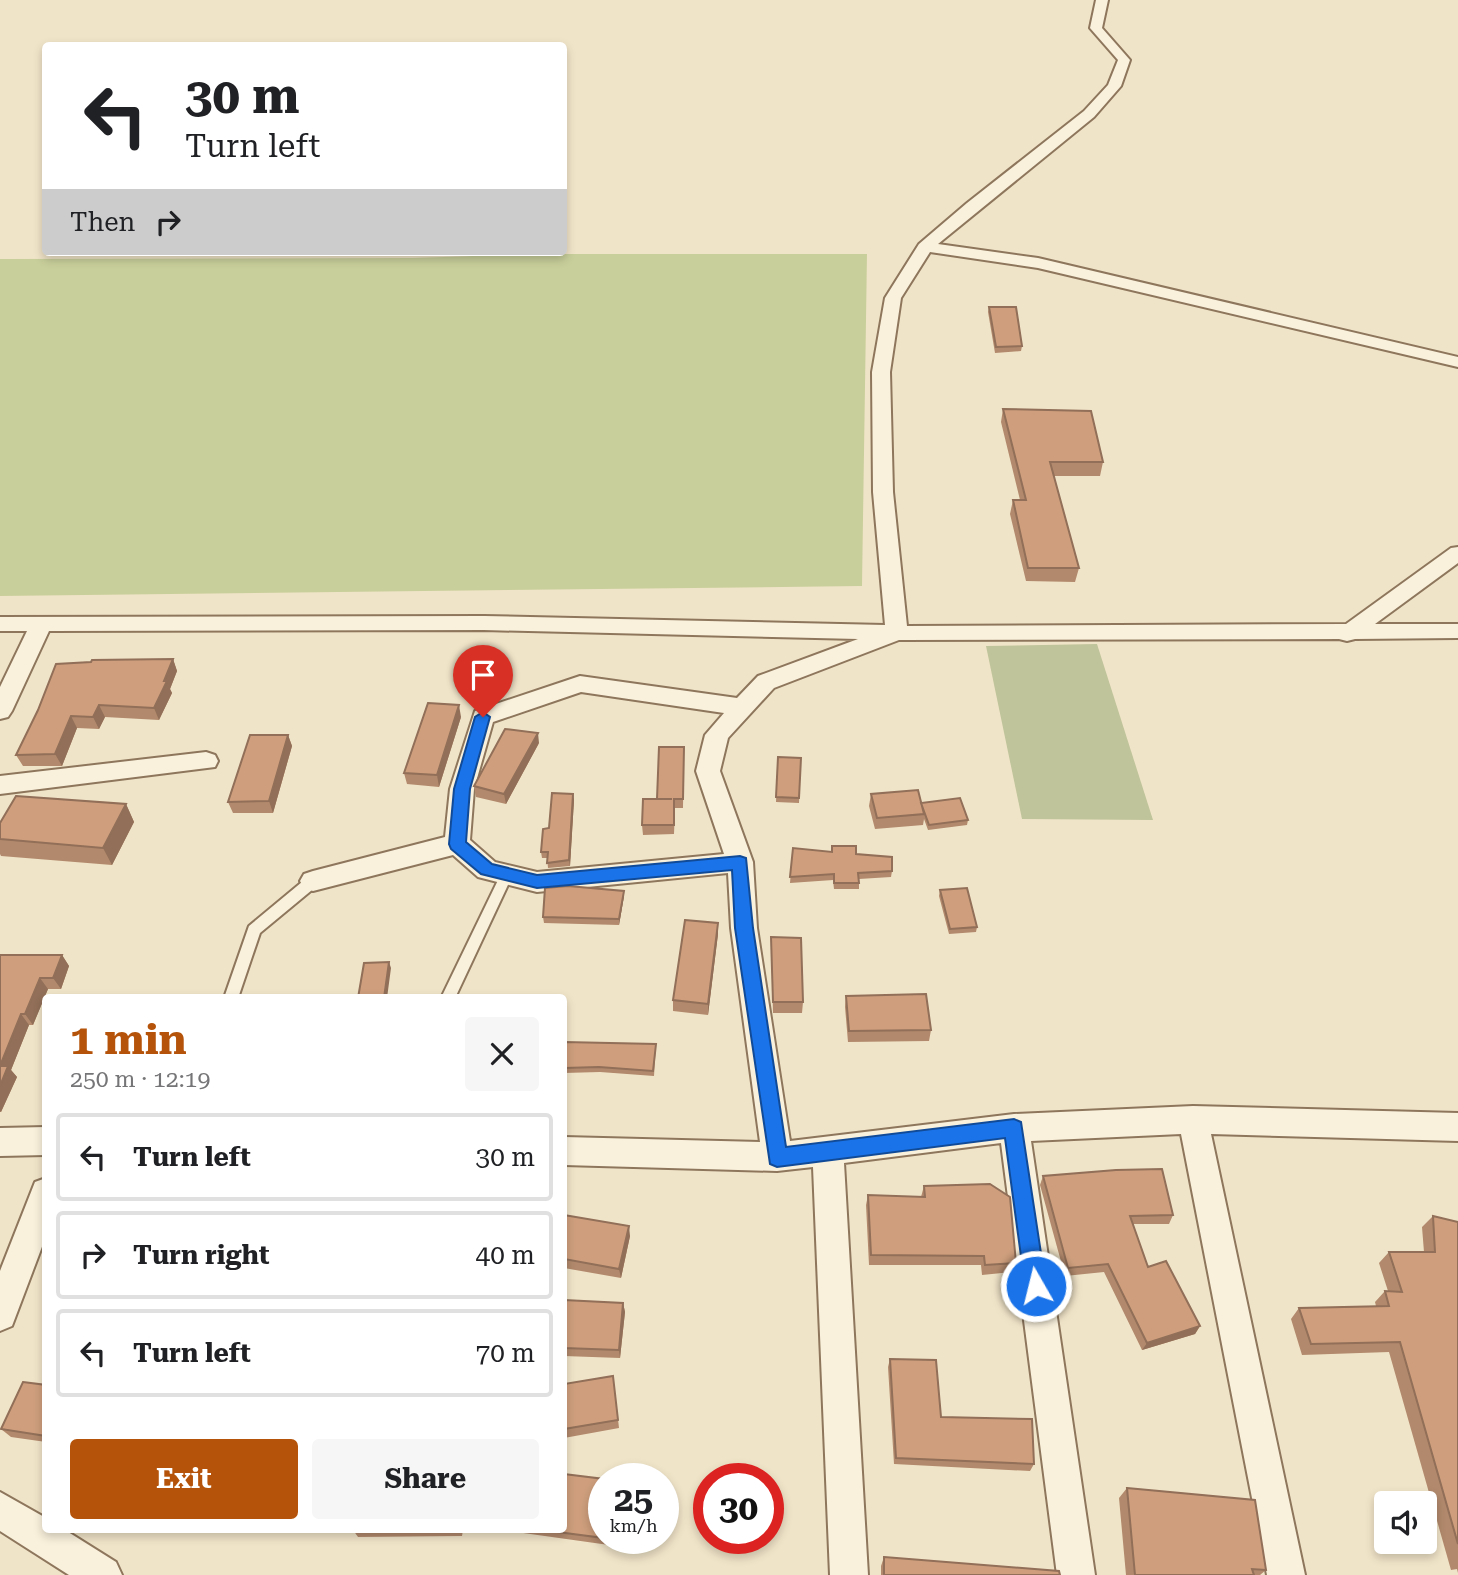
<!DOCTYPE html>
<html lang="en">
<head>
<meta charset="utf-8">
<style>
  :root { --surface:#fff; --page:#f6f6f6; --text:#202124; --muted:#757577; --line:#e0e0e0; --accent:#b45309 }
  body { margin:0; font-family:"Roboto Serif",serif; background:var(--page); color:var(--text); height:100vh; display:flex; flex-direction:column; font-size:26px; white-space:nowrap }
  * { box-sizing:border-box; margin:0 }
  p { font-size:23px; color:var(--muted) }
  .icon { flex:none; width:38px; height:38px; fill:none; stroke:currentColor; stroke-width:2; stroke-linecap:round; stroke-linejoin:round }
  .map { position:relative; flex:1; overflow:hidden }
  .details { position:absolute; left:42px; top:994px; width:525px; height:539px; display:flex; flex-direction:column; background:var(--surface); border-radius:7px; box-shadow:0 4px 10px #0003 }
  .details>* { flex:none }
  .guide { position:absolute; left:42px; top:42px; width:525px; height:214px; border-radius:7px; box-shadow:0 4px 10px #0003; background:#fff; color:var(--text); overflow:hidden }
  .fabs { position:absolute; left:1374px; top:1491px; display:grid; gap:14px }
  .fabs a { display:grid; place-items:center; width:63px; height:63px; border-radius:7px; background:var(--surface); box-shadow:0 4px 10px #0003; font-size:35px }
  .speed { position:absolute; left:588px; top:1463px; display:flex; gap:14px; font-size:35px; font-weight:700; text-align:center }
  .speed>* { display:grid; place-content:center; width:91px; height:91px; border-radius:50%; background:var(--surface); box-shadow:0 4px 10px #0003; line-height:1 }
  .speed small { font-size:18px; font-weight:400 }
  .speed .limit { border:10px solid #d22; background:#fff; color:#111 }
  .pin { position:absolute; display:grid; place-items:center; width:60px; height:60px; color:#fff; margin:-72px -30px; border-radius:50% 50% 50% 0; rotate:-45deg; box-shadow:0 0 7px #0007 }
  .pin .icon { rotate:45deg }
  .me { position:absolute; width:77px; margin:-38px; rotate:352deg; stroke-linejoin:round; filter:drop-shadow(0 0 5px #0008) }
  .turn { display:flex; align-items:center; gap:24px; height:147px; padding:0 28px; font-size:32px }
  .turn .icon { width:91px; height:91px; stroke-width:2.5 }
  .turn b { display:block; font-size:49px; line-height:60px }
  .then { display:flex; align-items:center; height:66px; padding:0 28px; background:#0003; gap:14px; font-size:26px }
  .round { display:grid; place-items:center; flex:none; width:74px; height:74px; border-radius:7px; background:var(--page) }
  .overview { display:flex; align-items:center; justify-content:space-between; height:119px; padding:0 28px }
  h1 { font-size:42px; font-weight:700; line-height:52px; color:var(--accent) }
  .button { display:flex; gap:14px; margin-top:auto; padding:14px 28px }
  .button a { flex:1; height:80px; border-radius:7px; background:var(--accent); color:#fff; font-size:28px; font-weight:700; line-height:80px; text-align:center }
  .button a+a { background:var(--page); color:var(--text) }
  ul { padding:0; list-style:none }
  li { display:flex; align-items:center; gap:21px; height:88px; margin:0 14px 10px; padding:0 14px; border:4px solid var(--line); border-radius:7px }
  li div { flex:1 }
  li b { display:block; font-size:26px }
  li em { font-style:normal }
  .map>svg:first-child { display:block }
  .green { fill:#c9cf9b }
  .cemetery { fill:#bfc49a }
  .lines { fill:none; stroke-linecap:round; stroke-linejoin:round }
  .service-casing { stroke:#8d765c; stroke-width:4 }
  .minor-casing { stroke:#8d765c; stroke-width:4 }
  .service { fill:#faf1dc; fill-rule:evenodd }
  .minor { fill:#faf1dc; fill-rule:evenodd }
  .wall { fill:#b2896c }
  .shaded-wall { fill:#916f58 }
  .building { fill:#cf9f7d; stroke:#916f58; stroke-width:2 }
  .route { fill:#1a73e8; stroke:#114b97; stroke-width:2 }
</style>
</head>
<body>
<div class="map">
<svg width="1458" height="1575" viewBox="0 0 1458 1575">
  <rect width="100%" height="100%" fill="#f0e4c8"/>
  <path class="green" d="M534,254H867L862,586L0,596V259L413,258Z"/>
  <path class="cemetery" d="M1097,644L1153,820L1022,819L986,646Z"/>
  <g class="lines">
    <g class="service-casing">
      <path id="service" d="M507,869L512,870L513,874L455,998H441L501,874L502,870Z
        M313,876L318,877L320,881L318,885L260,933L238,998H224L249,926L308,877Z"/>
    </g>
    <g class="minor-casing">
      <path id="minor" d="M1096,0H1108L1102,28L1130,60L1121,86L1094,117L938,244L1038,258L1458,357V367L1038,268L930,252L901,298L890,372L893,492L907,626L1346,624L1451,548L1458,547V563L1375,624H1458V638L1355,639L1347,641L1339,639L899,640L774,688L728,738L720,771L753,862L757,928L790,1141L1014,1114L1193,1106L1458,1113V1141L1211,1134L1305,1575H1267L1181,1134L1031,1141L1095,1575H1057L1001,1143L844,1163L868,1575H830L813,1167L777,1171L564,1165V1137L760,1142L731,928L728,873L537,892L478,877L453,855L313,891L304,888L300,881L304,874L313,871L445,837L450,789L475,711L580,676L737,698L758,676L858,639L484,630L49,631L12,711L8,717L0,719V687L27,631H0V617L484,616L885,625L873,492L872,372L885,298L919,244L967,203L1084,111L1108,85L1118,60L1090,28ZM581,692L724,713L705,735L696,771L724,854L537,872L495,862L470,840L474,789L493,722Z
        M206,752L215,755L218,761L215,767L0,794V776Z
        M46,1127V1155L0,1156V1128Z
        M46,1178V1236L12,1326L0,1331V1271L35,1182Z
        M0,1492L46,1518V1530H65L116,1562L122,1575H69L0,1531Z"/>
    </g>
    <use href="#service" class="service"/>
    <use href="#minor" class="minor"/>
  </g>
  <path class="wall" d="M989,307L1022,346L1021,351L995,353L988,312Z
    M1003,409L1103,462L1100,476H1054L1079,568L1075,582L1026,581L1010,514L1013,500H1020L1001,422Z
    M173,659L177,671L170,689L172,693L159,720L105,717L99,729L77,728L62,766H23L16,755L38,710Z
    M461,717L439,787L407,784L404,773Z
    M288,735L292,746L273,813H233L228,802Z
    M539,743L506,804L476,797L474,786Z
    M684,747L683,808H675L674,834L643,835L642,825Z
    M778,757L801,758L799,803L776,802Z
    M573,794L574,800L570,866L548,868L547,858H542L541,852L549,828Z
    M871,794L921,803L968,820L967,825L928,830L924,819L923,825L875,829L869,806Z
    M126,804L134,822L112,865L1,856L0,854V823Z
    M832,846L856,854L892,871L891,877L859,879V889H834L833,880L790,883L793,848L831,852Z
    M940,890L977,927L976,932L949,934L939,896Z
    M624,891V896L619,925L544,923L543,917Z
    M718,934L708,1015L673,1011V1000Z
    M771,937L803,1002L802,1013H773Z
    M0,955H62L69,966L61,989H48L33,1025H29L11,1070L17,1077L1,1112H0Z
    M846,996L931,1030L929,1041L848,1042L845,1007Z
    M564,1042L656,1044L654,1076L600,1072L564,1073Z
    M1043,1176L1173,1215L1169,1224H1133L1148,1267L1200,1326L1195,1334L1142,1350L1104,1272L1065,1276L1040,1185Z
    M924,1186L1016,1263L1012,1272L982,1275L981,1265H869L866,1205L868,1195L921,1197Z
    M564,1215L630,1236L621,1278L564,1268Z
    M1433,1216L1458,1222V1573L1457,1569L1451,1570L1389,1352L1302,1355L1291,1319L1299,1308L1376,1306L1375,1302L1385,1291H1388L1379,1263L1389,1252H1424L1422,1227Z
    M564,1300L623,1303L625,1312L620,1358L564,1356Z
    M890,1359L941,1417L1034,1464L1030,1471L894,1464L888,1367Z
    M613,1376L619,1428L564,1438V1384Z
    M46,1385V1442L11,1437L1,1429Z
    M1127,1488L1266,1570L1260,1575H1126L1119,1498Z
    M353,1530H463L462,1536L358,1537Z
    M508,1530H564L604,1538H610L609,1545L509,1531Z
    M884,1557L1060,1575H881V1566Z"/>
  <path class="shaded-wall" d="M173,659L177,671L170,689L172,693L159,720L154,708Z
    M99,705L105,717L99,729L93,717Z
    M459,705L461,717L439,787L437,775Z
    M71,716L77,728L62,766L55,754Z
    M538,733L539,743L506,804L504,794Z
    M288,735L292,746L273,813L269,801Z
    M573,794L574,800L570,866L569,860Z
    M126,804L134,822L112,865L103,848Z
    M624,891V896L619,925V919Z
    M718,923V934L708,1015V1004Z
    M62,955L69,966L61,989L53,978Z
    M389,962L391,968L387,998H384Z
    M40,978L48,989L33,1025L25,1014Z
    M21,1014L29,1025L11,1070L17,1077L1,1112L0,1111V1066Z
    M629,1226L630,1236L621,1278L619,1269Z
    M623,1303L625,1312L620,1358L619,1350Z
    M1200,1326L1195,1334L1142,1350L1147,1343Z"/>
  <path class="building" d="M989,307H1016L1022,346L996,347Z
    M1003,409L1091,411L1103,462H1050L1079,568H1028L1013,500H1026Z
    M173,659L164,681H167L154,708L99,705L93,717L71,716L55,754L16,755L38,710L56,664L91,662L92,660Z
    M428,703L459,705L437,775L404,773Z
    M505,729L538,733L504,794L474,786Z
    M250,735H288L269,801L228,802Z
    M659,747H684L683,799H674V825H642L643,799H672H657Z
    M778,757L801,758L799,798L776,797Z
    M918,790L924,814L877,818L871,794Z
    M552,793L573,794L569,860L547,863L548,852H541L543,829L549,828Z
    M16,796L126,804L103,848L0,839V823Z
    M960,798L968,820L929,825L921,803Z
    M832,846H856V854L892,857V871L858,873L859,883H834V874L790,877L793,848L832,852Z
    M568,886L624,891L619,919L543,917L545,888Z
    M967,888L977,927L950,929L940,890Z
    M685,920L718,923L708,1004L673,1000Z
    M771,937L801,938L803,1002H773Z
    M0,955H62L53,978H40L25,1014H21L0,1066Z
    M389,962L384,998H358L364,963Z
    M926,994L931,1030L849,1031L846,996Z
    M564,1042L656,1044L653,1071L599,1067L564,1068Z
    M0,1066H8L0,1086Z
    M1162,1169L1173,1215L1130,1216L1148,1267L1166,1261L1200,1326L1147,1343L1108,1264L1068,1268L1043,1176L1116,1170Z
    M990,1184L1010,1197L1016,1263L985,1265L984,1256L871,1255L868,1195L925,1197L924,1186Z
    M564,1215L629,1226L619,1269L564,1259Z
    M1433,1216L1458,1222V1544L1400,1342L1311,1344L1299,1308L1389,1306L1385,1291L1402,1292L1389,1252H1435Z
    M564,1300L623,1303L619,1350L564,1348Z
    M890,1359L936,1360L941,1417L1032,1419L1034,1464L896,1458Z
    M613,1376L618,1420L564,1429V1384Z
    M23,1382L46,1385V1436L1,1429Z
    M564,1474L604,1479V1538L542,1530H564Z
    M1127,1488L1255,1500L1266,1570L1252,1569L1254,1575H1135Z
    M353,1530H427L353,1531Z
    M884,1557L1059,1571L1060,1575H884Z"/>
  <path class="route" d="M483,712L490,717L470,789L466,842L492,864L537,875L740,856L746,858L753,928L786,1147L1014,1119L1021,1122L1046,1286L1043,1293L1036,1296L1028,1293L1025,1286L1005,1138L777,1167L770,1164L735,928L732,870L537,888L481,874L451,849L449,844L454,789L475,717Z"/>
</svg>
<div class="fabs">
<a><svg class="icon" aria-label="sound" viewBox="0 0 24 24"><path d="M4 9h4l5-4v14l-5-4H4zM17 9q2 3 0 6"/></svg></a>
</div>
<div class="speed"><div>25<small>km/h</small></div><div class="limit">30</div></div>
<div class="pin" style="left:483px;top:717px;background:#d93025"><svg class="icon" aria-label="arrive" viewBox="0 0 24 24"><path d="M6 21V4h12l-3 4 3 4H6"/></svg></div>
<svg class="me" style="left:1036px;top:1286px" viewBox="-20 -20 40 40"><circle r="17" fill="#1a73e8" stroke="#fff" stroke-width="3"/><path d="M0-11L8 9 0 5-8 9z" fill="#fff"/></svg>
<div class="guide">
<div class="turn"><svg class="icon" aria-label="left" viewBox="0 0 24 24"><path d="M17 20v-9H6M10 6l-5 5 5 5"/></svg><div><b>30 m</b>Turn left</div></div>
<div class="then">Then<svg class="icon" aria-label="right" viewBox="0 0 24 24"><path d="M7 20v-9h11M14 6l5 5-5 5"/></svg></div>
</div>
<section class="details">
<div class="overview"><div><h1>1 min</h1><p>250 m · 12:19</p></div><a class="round"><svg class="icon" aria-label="close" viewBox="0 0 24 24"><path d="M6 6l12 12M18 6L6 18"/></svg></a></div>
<ul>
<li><svg class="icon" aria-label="left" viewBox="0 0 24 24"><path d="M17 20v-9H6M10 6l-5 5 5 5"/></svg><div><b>Turn left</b></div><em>30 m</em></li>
<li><svg class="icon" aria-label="right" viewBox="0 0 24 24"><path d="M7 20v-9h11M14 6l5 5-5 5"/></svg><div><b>Turn right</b></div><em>40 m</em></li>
<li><svg class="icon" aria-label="left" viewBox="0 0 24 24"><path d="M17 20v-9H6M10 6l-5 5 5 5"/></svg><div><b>Turn left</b></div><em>70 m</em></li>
</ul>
<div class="button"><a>Exit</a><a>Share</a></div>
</section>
</div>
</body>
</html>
